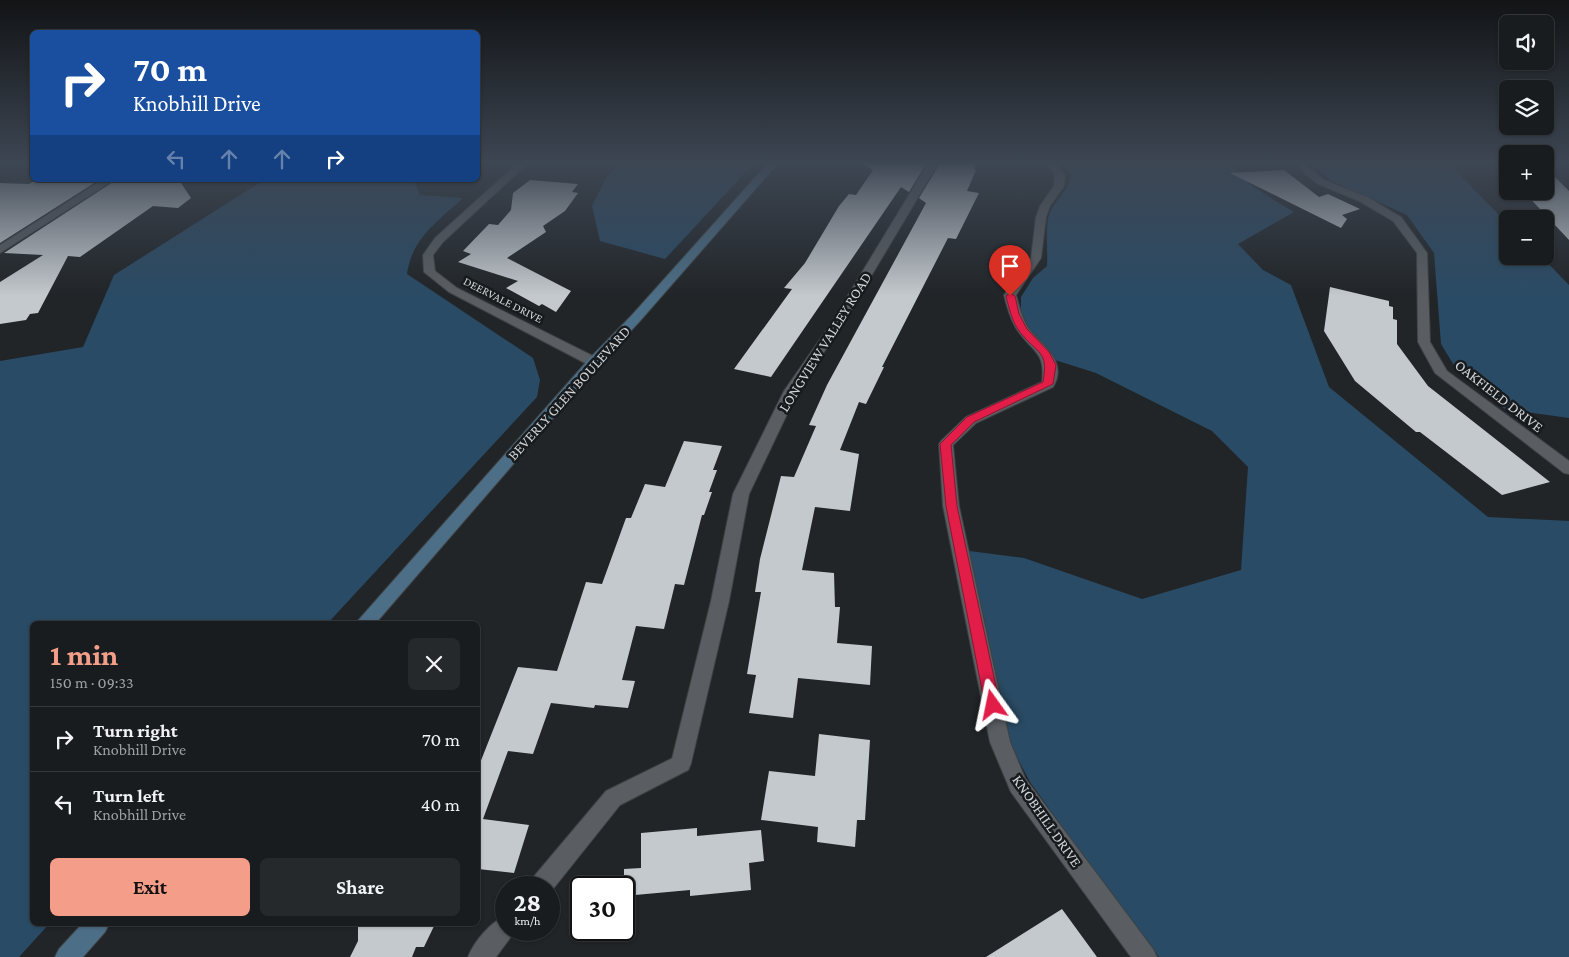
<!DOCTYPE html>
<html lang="en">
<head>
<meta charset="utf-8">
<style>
  :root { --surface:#191c1e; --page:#26292b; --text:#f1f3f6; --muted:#9fa1a4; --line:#373a3c; --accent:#f49e8a }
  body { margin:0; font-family:"Crimson Pro",serif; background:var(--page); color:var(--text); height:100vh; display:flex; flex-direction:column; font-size:19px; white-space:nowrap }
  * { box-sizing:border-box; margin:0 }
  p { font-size:16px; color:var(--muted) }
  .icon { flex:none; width:28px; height:28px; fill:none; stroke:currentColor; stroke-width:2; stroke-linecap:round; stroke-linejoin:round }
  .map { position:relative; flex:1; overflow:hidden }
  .side { position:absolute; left:30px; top:621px; width:450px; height:305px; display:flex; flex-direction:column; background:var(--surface); border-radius:8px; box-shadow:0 1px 4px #0004,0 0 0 1px var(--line) }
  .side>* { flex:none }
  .guide { position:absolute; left:30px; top:30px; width:450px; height:152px; border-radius:8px; box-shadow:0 1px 4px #0004,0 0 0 1px var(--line); background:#1a4fa0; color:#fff; overflow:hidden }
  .buttons { position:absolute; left:1499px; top:15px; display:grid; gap:10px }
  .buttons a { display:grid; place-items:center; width:55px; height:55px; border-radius:8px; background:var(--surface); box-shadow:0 1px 4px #0004,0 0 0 1px var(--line); font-size:25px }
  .speed { position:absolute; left:495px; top:876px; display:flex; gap:10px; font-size:25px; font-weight:700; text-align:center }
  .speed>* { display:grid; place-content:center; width:65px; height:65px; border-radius:50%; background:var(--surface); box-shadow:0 1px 4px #0004,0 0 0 1px var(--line); line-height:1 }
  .speed small { font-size:12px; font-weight:400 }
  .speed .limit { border:2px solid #111; border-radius:8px; background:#fff; color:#111 }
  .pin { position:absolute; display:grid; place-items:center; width:42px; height:42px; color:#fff; margin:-51px -21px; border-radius:50% 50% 50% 0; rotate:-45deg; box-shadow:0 0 5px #0007 }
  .pin .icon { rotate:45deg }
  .me { position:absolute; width:55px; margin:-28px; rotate:348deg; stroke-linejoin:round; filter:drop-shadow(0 0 4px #0008) }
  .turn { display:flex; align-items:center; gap:18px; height:105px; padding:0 20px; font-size:22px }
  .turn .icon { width:65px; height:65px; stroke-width:2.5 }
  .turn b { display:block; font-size:35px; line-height:42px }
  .lanes { display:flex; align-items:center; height:48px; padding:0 20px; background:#0003; justify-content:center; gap:25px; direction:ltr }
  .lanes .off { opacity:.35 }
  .round { display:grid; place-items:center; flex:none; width:52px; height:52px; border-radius:8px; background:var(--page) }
  .head { display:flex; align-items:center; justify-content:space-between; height:85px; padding:0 20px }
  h1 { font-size:30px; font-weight:700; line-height:38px; color:var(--accent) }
  .primary-button { display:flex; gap:10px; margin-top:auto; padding:10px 20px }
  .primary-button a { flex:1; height:58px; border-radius:8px; background:var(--accent); color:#111; font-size:20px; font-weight:700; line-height:58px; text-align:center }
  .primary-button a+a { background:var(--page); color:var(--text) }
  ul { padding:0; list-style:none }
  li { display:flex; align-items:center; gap:15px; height:65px; padding:0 20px; border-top:1px solid var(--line) }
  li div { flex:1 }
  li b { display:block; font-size:19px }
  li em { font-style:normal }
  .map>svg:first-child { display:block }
  .green { fill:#2a4b65 }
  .building { fill:#c4c9cd }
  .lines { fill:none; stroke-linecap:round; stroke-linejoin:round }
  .service-casing { stroke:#3e4143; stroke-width:2 }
  .minor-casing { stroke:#3e4143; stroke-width:2 }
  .secondary-casing { stroke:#3e4143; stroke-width:2 }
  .service { fill:#5a5e62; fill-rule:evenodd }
  .minor { fill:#5a5e62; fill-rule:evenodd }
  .secondary { fill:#4c6e86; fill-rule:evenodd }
  .route { fill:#e11d48; stroke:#92132f }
  .labels { text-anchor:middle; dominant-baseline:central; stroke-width:5; stroke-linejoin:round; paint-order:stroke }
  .far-street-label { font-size:12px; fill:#d1d3d5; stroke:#181b1e }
  .street-label { font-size:15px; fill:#d1d3d5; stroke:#181b1e }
</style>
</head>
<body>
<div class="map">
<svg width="1569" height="957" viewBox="0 0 1569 957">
  <rect width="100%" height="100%" fill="#212528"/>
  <path class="green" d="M621,162H755L665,259L600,241L592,206L606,178Z
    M1061,162H1227C1245,184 1269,197 1294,212L1238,244L1263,270L1291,285L1329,387L1488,517L1569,521V957H1159L1096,874L1030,782L1011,746L980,615L969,551L1024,558L1142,599L1241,570L1248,467L1212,431L1096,373L1055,360L1027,327L1021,311V297L1033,278L1047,266C1048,252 1045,227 1049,215C1054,200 1071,189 1071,174Z
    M1310,162H1447L1507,223L1508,256H1541L1569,285V418L1505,409L1458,372L1441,344L1434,253L1407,215L1330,180Z
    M264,180H414L420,195L463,198C438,221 412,238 407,274L533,358L540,380L537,397L327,624H32V924H49L19,957H0V361L83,347L114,275Z"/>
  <path class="building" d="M860,162H927L909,192L901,187L771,377L734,369L792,289L784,288L805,263L839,206L849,194L856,195L873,170Z
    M941,162H977L974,169L976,170L967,191L979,193L956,239L948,238L882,367H884L866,404L859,402L840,450L859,454L850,511L815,507L802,570L834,573L835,607H840L837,643L872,646L870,685L798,678L793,718L749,713L756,675L747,674L761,592H755L760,559L781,476L794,477L816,426L809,425L827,385L926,203L919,198Z
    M1545,167L1569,191V240L1523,191H1545Z
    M1284,170L1319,197L1328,194L1360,209L1342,215L1347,219L1341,228L1230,173Z
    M36,180H99L0,243V183L29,184Z
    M116,180H172L181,183L191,198L178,208L153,206L80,257L68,256L38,313L30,314L26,320L0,324V282L43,255L4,253Z
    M530,180L578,184L572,192L578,193L565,211L543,226L546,232L507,258L571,291L556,312L542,304L539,306L506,288L518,281L458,262L471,254L463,251L489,224L498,225L511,210L513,193Z
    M1330,287L1389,301V306L1393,307V319L1397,320V344L1428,386L1550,482L1502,495L1420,432H1416L1355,381L1324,331Z
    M684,441L722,446L713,470H717L709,492H712L704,515H702L684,585L675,584L664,629L636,626L622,680L635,681L628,708L595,705L594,708L551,703L533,754L508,751L483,819L529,825L514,873L478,869V768L518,667L557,671L586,582L602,584L626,518H631L645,484L665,487Z
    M819,734L870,740L865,820H857L855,847L817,842L818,827L761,820L769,771L815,776Z
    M697,828V836L761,830L764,861L749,863L751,890L690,896V890L624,896V869L641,868V833Z
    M1062,909L1097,957H986Z
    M358,924H435L424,947H416L412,957H350L358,941Z"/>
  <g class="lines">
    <g class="service-casing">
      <path id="service" d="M681,754L688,756L691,763L688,770L620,805L549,894V888H528L531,880L606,791Z
        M506,916V930H516L496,957H468C474,942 491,921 506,916Z"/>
    </g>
    <g class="minor-casing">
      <path id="minor" d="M519,162H529L443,242L433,255L435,271L457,288L599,359L600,362L599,365H589L449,292L424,272L423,255L435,238Z
        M929,162H939L842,325L798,391L749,494L729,601L691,763L688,770L681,772L674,770L671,763L711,601L733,494L784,391L830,325Z
        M1046,162H1055L1065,175L1064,186L1050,206L1046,217L1041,258L1016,295C1019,306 1022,318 1028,328C1041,345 1069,361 1053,387L976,423L953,445L959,506L1010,742L1025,778L1153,949L1157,957H1131L1011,792L990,742L943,506L939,444L941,441L966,417L1042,382C1046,350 1031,352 1016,328C1010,318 1007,307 1004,295L1031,258L1036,217L1040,206L1054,186L1055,175Z
        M1296,162H1305L1311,170L1324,180L1367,197L1401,217L1427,253L1430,342L1447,371L1569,461V474L1564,473L1435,373L1418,342L1417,253L1393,221L1359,201L1318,184L1305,174Z
        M102,180H114L0,253V245Z"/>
    </g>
    <g class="secondary-casing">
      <path id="secondary" d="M769,162H779L640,321L599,365L375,624H355L589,359L632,315Z
        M82,924H109L105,932L83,957H55L59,949Z"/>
    </g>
    <use href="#service" class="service"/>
    <use href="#minor" class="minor"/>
    <use href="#secondary" class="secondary"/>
  </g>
  <linearGradient id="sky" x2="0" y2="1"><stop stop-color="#121416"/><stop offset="0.55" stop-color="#3d4653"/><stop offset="1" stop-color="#3d4653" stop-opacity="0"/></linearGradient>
  <rect width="1569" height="296" fill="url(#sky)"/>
  <path class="route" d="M1010,293L1015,296L1019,314L1027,329L1049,352L1056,365L1053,384L974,422L951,445L957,506L1000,705L998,710L993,712L987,710L985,705L946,506L940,444L967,417L1043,382C1049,350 1037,354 1020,332C1012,322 1009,308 1006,296Z"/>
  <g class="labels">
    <g class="far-street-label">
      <text transform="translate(503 300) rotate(27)">DEERVALE DRIVE</text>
    </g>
    <g class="street-label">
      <text transform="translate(825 342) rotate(-58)">LONGVIEW VALLEY ROAD</text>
      <text transform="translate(569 393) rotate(-48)">BEVERLY GLEN BOULEVARD</text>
      <text transform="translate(1499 396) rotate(38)">OAKFIELD DRIVE</text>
      <text transform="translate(1047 821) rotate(55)">KNOBHILL DRIVE</text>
    </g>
  </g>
</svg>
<div class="buttons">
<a><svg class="icon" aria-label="sound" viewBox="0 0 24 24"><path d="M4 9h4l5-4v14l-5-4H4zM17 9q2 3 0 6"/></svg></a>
<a><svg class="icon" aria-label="layers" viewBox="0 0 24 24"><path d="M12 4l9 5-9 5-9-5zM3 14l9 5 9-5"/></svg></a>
<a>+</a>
<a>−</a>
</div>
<div class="speed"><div>28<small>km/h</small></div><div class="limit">30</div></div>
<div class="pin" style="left:1010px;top:296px;background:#d93025"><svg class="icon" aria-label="arrive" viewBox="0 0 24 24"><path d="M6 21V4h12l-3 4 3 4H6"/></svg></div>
<svg class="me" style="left:993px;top:705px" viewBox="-20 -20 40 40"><path d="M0-17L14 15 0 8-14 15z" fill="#e11d48" stroke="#fff" stroke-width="4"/></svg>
<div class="guide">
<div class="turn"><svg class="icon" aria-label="right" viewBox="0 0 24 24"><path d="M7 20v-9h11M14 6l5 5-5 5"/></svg><div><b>70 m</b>Knobhill Drive</div></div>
<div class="lanes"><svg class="icon off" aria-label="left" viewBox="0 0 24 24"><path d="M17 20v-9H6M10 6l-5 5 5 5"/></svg><svg class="icon off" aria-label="ahead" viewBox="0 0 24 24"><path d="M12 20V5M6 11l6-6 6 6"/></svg><svg class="icon off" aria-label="ahead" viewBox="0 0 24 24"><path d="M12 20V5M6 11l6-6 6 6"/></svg><svg class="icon" aria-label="right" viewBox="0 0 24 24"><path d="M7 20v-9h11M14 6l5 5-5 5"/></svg></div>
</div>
<section class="side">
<div class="head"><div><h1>1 min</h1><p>150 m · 09:33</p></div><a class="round"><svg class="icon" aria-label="close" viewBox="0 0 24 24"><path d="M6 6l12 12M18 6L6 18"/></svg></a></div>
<ul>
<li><svg class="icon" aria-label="right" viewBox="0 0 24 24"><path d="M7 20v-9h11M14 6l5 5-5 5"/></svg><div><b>Turn right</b><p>Knobhill Drive</p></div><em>70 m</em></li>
<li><svg class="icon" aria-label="left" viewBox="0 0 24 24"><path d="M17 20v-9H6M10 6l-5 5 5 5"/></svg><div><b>Turn left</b><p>Knobhill Drive</p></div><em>40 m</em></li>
</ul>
<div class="primary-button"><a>Exit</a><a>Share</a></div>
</section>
</div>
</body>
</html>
